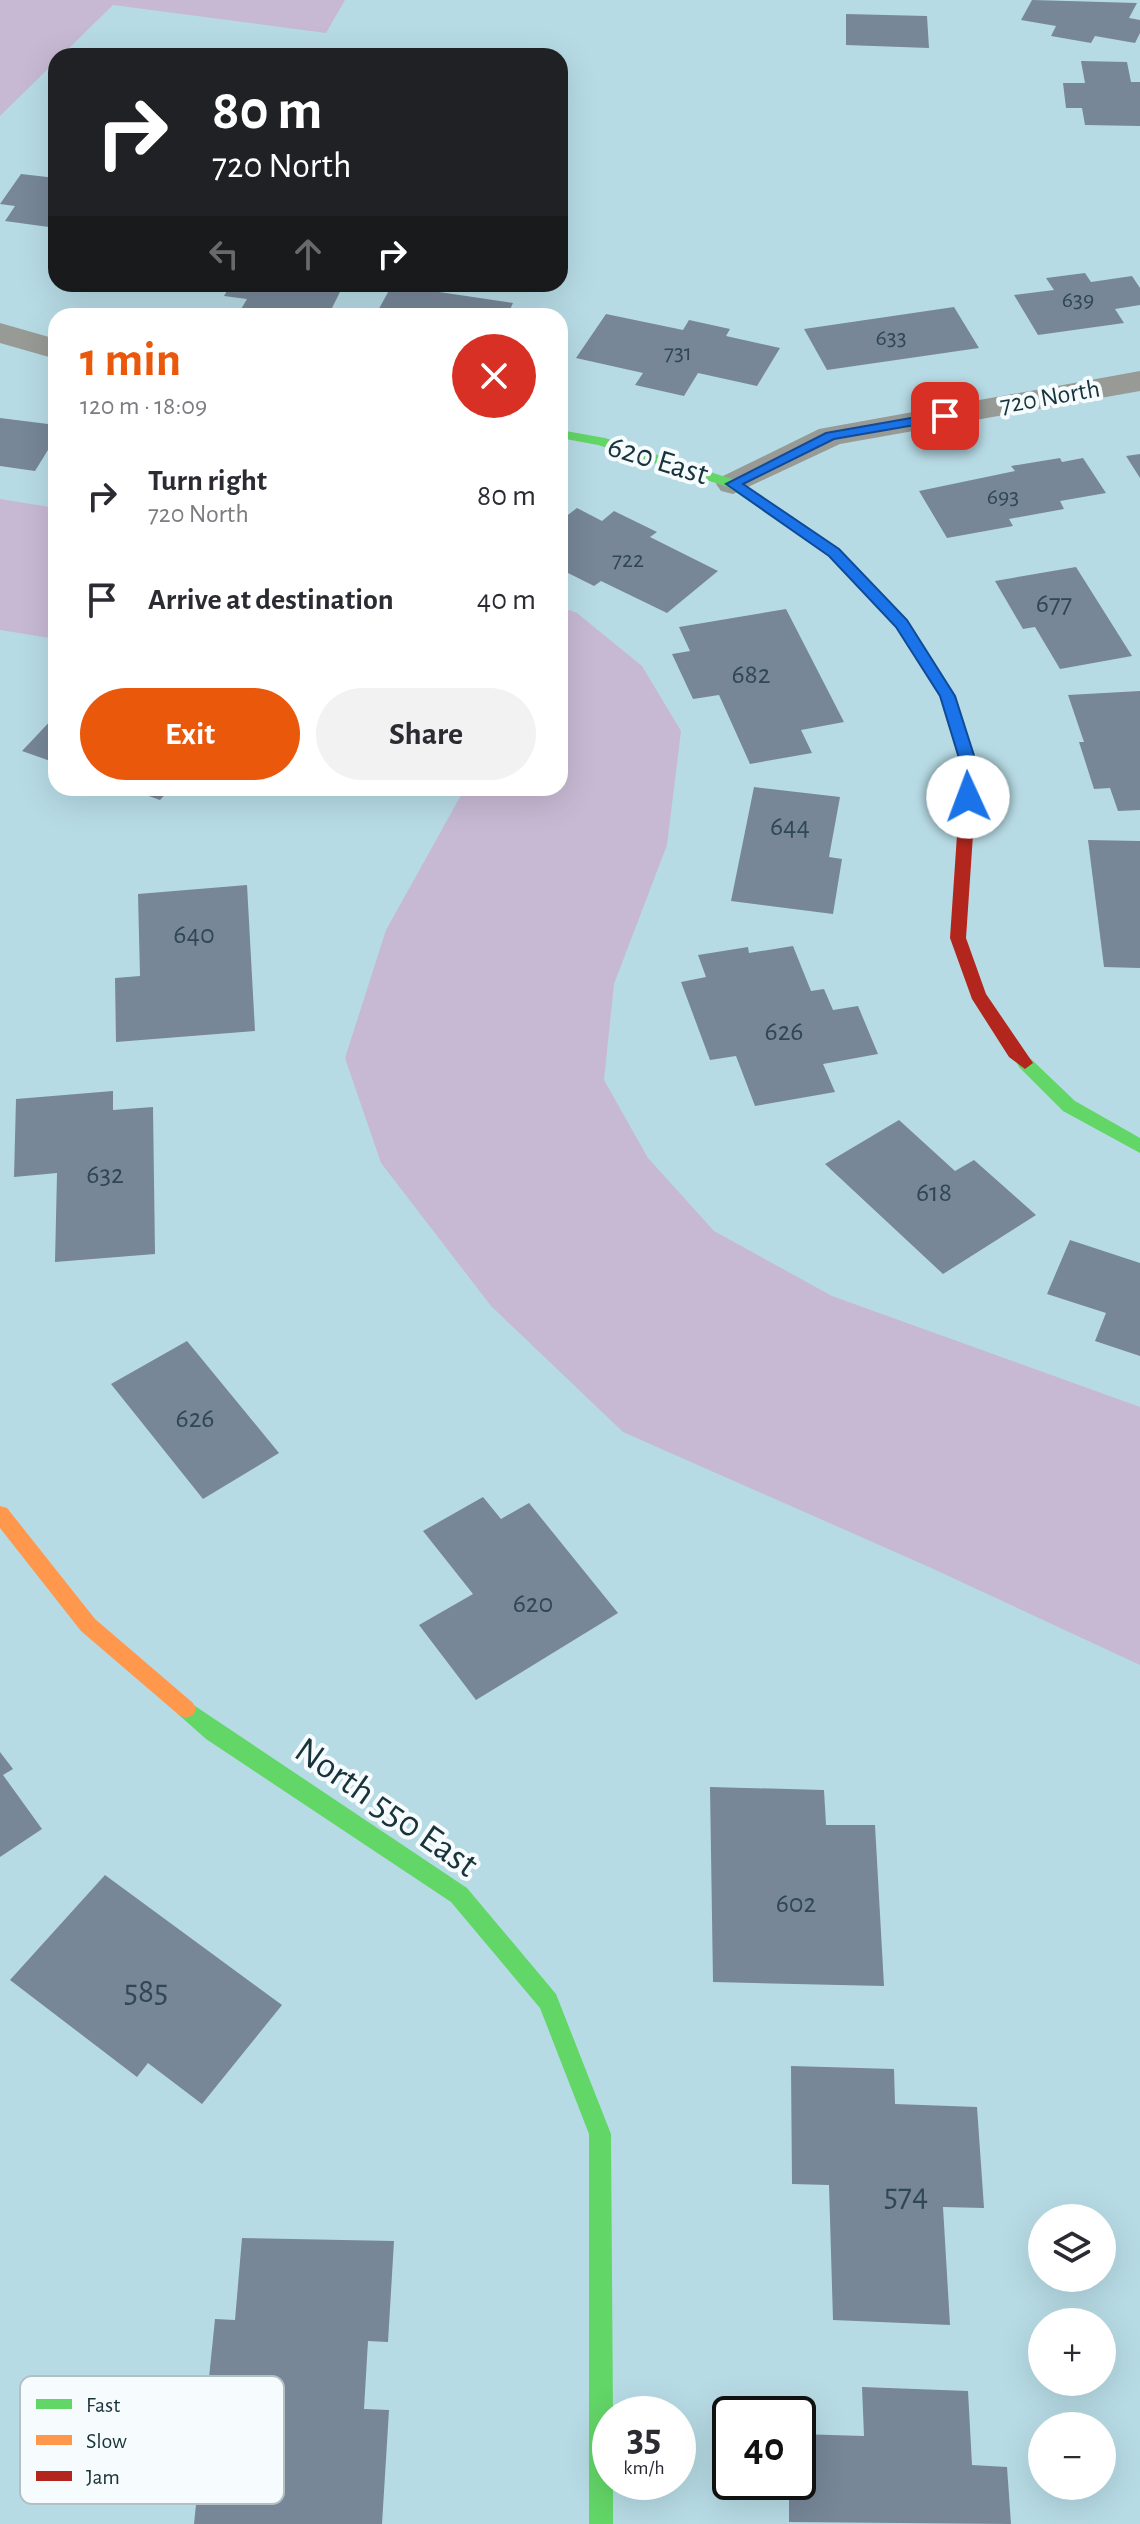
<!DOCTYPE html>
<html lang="en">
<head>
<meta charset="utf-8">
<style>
  :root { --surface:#fff; --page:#f2f2f3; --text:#2b2b33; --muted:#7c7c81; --accent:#ea580c }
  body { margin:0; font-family:"Alegreya Sans",sans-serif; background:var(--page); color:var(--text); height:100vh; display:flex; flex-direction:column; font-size:30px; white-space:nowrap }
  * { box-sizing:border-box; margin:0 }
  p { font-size:26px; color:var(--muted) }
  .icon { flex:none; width:44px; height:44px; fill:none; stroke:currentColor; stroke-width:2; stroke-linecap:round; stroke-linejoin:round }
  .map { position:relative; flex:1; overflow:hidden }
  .drawer { position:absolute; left:48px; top:308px; width:520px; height:488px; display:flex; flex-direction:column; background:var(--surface); border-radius:24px; box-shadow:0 8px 32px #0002 }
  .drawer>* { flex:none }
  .banner { position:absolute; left:48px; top:48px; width:520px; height:244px; border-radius:24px; box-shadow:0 8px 32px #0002; background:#202124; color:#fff; overflow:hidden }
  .controls { position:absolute; left:1028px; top:2204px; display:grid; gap:16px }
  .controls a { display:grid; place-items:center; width:88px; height:88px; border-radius:50%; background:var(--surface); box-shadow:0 8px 32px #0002; font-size:40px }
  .speed { position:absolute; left:592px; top:2396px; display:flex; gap:16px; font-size:40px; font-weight:700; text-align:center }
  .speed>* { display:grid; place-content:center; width:104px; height:104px; border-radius:50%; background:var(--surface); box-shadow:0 8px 32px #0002; line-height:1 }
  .speed small { font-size:20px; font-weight:400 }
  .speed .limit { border:4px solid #111; border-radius:12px; background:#fff; color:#111 }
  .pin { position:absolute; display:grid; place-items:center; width:68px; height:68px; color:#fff; margin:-34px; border-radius:16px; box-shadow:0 4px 12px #0006 }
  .me { position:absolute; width:88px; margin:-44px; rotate:358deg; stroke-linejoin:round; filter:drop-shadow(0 0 6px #0008) }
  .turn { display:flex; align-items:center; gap:28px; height:168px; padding:0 32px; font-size:36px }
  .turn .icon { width:104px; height:104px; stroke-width:2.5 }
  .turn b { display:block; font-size:56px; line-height:68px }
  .lanes { display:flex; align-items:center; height:76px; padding:0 32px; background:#0003; justify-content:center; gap:40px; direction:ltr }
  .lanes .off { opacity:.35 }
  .round { display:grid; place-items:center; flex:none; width:84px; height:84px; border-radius:42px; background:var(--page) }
  .overview { display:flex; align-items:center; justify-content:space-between; height:136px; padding:0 32px }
  h1 { font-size:48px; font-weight:700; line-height:60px; color:var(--accent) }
  .cta { display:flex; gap:16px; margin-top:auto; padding:16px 32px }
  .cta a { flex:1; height:92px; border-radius:48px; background:var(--accent); color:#fff; font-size:32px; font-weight:700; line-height:92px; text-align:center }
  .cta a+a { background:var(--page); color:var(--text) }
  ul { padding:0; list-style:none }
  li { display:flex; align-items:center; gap:24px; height:104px; padding:0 32px }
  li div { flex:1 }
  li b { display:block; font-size:30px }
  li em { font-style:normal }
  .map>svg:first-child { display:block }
  .green { fill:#c7b9d3 }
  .building { fill:#778798 }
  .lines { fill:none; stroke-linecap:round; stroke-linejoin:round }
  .street { fill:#979a95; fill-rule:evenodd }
  .fast { fill:#63d668; fill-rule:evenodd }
  .slow { fill:#ff974d; fill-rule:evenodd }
  .jam { fill:#b3261e; fill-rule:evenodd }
  .route { fill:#1a73e8; stroke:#114b97; stroke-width:2 }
  .labels { text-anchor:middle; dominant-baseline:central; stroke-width:8; stroke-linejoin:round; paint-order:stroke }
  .far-number-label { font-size:24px; fill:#304852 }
  .far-street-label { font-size:26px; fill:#18333a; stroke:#f6fcfe }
  .number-label { font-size:28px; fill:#304852 }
  .street-label { font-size:32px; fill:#18333a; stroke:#f6fcfe }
  .near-number-label { font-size:34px; fill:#304852 }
  .near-street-label { font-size:38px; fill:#18333a; stroke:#f6fcfe }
  .key { fill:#f6fcfe; stroke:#b3c0c3; stroke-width:2 }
  .key-label { font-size:22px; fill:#18333a }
</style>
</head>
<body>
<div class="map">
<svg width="1140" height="2524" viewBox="0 0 1140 2524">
  <rect width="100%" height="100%" fill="#b7dbe5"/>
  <path class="green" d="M0,0H345L326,33L113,5L61,56H56V61L0,116Z
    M0,499L56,508V639L0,630Z
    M560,607L577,613L642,666L681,731L667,845L614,984L604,1080L648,1158L714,1231L832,1296L1140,1407V1665L929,1567L623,1432L491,1306L381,1163L345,1058L386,930L465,788H560Z"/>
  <path class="building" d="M1032,0L1137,3L1129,18L1140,20V33L1135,43L1095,36L1091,43L1051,36L1056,26L1021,20Z
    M846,14L927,16L929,48L846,45Z
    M1081,61L1127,62L1131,82H1140V126L1085,125L1082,108H1066L1063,83H1085Z
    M21,174L56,178V228L5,221L15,206L0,204Z
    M1085,273L1091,282L1132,276L1140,288V305L1115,309L1124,323L1038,335L1014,295L1054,290L1046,278Z
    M231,284H344L328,316H237L247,299L224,296Z
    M392,285L513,303L507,316H375Z
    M954,307L979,348L827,370L804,329Z
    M606,314L683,330L689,320L730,329L726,336L780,348L757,386L698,373L684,396L635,385L643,373L576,358Z
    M0,418L56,425V437L35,471L0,466Z
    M1140,454V478L1126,456Z
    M1060,458L1062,462L1083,458L1106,493L1060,501L1064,509L1009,519L1013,526L947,538L919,491L1015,471L1011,466Z
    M577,508L602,521L614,511L657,532L650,537L718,571L667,613L601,581L594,586L560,569V550L565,546L560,544V521Z
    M1076,567L1132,656L1060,669L1035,627L1023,629L995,581Z
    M786,609L844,722L801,730L812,753L750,764L719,695L693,699L672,654L690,651L679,627Z
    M1140,691V810L1118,811L1110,788L1094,789L1079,742H1084L1068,695Z
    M56,715V763L22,751Z
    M754,787L840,797L829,857L842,859L833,914L731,901Z
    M127,788H171L160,800Z
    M1088,840L1140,841V968L1104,967Z
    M247,885L255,1031L116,1042L115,978L140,976L138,894Z
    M793,946L811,991L824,989L833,1010L858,1006L878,1054L823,1064L835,1092L755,1106L736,1056L710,1060L681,982L706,977L698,955L748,947L749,953Z
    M113,1091V1110L153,1107L155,1254L55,1262L57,1173L14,1177L16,1099Z
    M899,1120L955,1171L974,1160L1036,1215L943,1274L825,1164Z
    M1070,1240L1140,1263V1356L1095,1341L1106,1313L1047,1294Z
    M187,1341L279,1453L203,1499L111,1384Z
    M483,1497L501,1519L529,1503L618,1613L476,1700L419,1625L473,1594L423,1531Z
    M0,1752L13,1769L3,1775L42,1829L0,1857Z
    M710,1787L824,1790L826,1825H875L884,1986L713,1982Z
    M105,1875L282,2005L202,2104L148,2063L137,2077L10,1980Z
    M791,2066L894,2069L895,2104L977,2107L984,2208L943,2207L950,2325L833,2320L829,2185L792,2184Z
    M242,2238L394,2241L388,2342L368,2341L364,2409L389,2410L382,2524H194L215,2319L235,2320Z
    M862,2387L968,2391L972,2465L1007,2467L1011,2524L789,2522V2482H798V2434L864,2436Z"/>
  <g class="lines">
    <path class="street" d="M0,323L56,339V359L0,343Z
      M1140,371V391L840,444L733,494L721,491L716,484L721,477L819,429Z"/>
    <path class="fast" d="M560,430L605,438L738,481L839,549L907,621L955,696L978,768L974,780H964L962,768L941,696L897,627L829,555L728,487L598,445L560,438Z
      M1025,1057L1031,1059L1075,1101L1140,1138V1153L1063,1111L1019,1067L1017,1063L1019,1059Z
      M186,1700L467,1888L556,1994L611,2134L613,2414H610V2482H613V2524H589V2134L540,2008L451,1902L206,1739L179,1715L176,1709L179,1703Z"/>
    <path class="slow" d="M0,1506L7,1508L95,1619L193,1703L196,1709L193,1715L186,1718L179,1715L81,1631L0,1528Z"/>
    <path class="jam" d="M969,771L977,776L966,938L986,994L1033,1063L1025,1069L1009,1057L972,999L950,938L961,776Z"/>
  </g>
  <path class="route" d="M945,412L950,413V419L834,439L743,484L839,549L907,620L955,696L978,768L975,797L968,802L960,797L962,768L940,696L896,627L829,556L726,484L826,433Z"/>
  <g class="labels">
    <g class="far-number-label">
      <text x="1078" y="300">639</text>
      <text x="891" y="338">633</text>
      <text x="678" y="353">731</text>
      <text x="1003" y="497">693</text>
      <text x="628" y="560">722</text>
    </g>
    <g class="far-street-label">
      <text transform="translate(1050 397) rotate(-10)">720 North</text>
    </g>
    <g class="number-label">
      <text x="1054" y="604">677</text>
      <text x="751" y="675">682</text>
      <text x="790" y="827">644</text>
      <text x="194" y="935">640</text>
      <text x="784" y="1032">626</text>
      <text x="105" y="1175">632</text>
      <text x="934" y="1193">618</text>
      <text x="195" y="1419">626</text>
      <text x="533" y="1604">620</text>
      <text x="796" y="1904">602</text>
    </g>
    <g class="street-label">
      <text transform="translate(658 460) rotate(17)">620 East</text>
    </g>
    <g class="near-number-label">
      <text x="146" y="1992">585</text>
      <text x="906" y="2196">574</text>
    </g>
    <g class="near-street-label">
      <text transform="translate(386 1808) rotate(35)">North 550 East</text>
    </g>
  </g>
  <rect x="20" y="2376" width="264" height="128" rx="12" class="key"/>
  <rect x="36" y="2399" width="36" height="10" fill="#63d668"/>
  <rect x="36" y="2435" width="36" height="10" fill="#ff974d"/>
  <rect x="36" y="2471" width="36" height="10" fill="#b3261e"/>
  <g class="key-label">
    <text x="86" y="2412">Fast</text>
    <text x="86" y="2448">Slow</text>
    <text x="86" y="2484">Jam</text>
  </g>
</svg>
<div class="controls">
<a><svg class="icon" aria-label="layers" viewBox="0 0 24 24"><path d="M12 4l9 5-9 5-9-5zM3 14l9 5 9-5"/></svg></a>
<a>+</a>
<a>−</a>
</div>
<div class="speed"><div>35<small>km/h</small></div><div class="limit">40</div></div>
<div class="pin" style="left:945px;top:416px;background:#d93025"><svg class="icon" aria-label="arrive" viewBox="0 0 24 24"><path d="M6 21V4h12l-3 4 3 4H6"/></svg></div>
<svg class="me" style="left:968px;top:797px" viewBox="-20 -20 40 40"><circle r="19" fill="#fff"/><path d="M0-13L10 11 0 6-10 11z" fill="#1a73e8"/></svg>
<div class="banner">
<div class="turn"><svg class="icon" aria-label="right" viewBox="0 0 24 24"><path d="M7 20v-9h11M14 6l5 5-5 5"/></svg><div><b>80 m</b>720 North</div></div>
<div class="lanes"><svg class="icon off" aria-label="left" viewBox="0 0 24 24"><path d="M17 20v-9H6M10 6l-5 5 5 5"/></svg><svg class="icon off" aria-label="ahead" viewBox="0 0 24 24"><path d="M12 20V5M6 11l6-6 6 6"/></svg><svg class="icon" aria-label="right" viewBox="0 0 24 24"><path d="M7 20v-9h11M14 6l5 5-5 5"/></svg></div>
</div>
<section class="drawer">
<div class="overview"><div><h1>1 min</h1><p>120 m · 18:09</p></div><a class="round" style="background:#d93025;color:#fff"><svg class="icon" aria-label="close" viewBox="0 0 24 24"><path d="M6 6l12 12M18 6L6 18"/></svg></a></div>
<ul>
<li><svg class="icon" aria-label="right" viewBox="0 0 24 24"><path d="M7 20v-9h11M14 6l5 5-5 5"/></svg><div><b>Turn right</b><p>720 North</p></div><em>80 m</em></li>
<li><svg class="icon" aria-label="arrive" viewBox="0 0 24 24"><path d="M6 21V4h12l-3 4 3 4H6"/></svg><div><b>Arrive at destination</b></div><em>40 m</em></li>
</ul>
<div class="cta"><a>Exit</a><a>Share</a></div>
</section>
</div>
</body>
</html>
